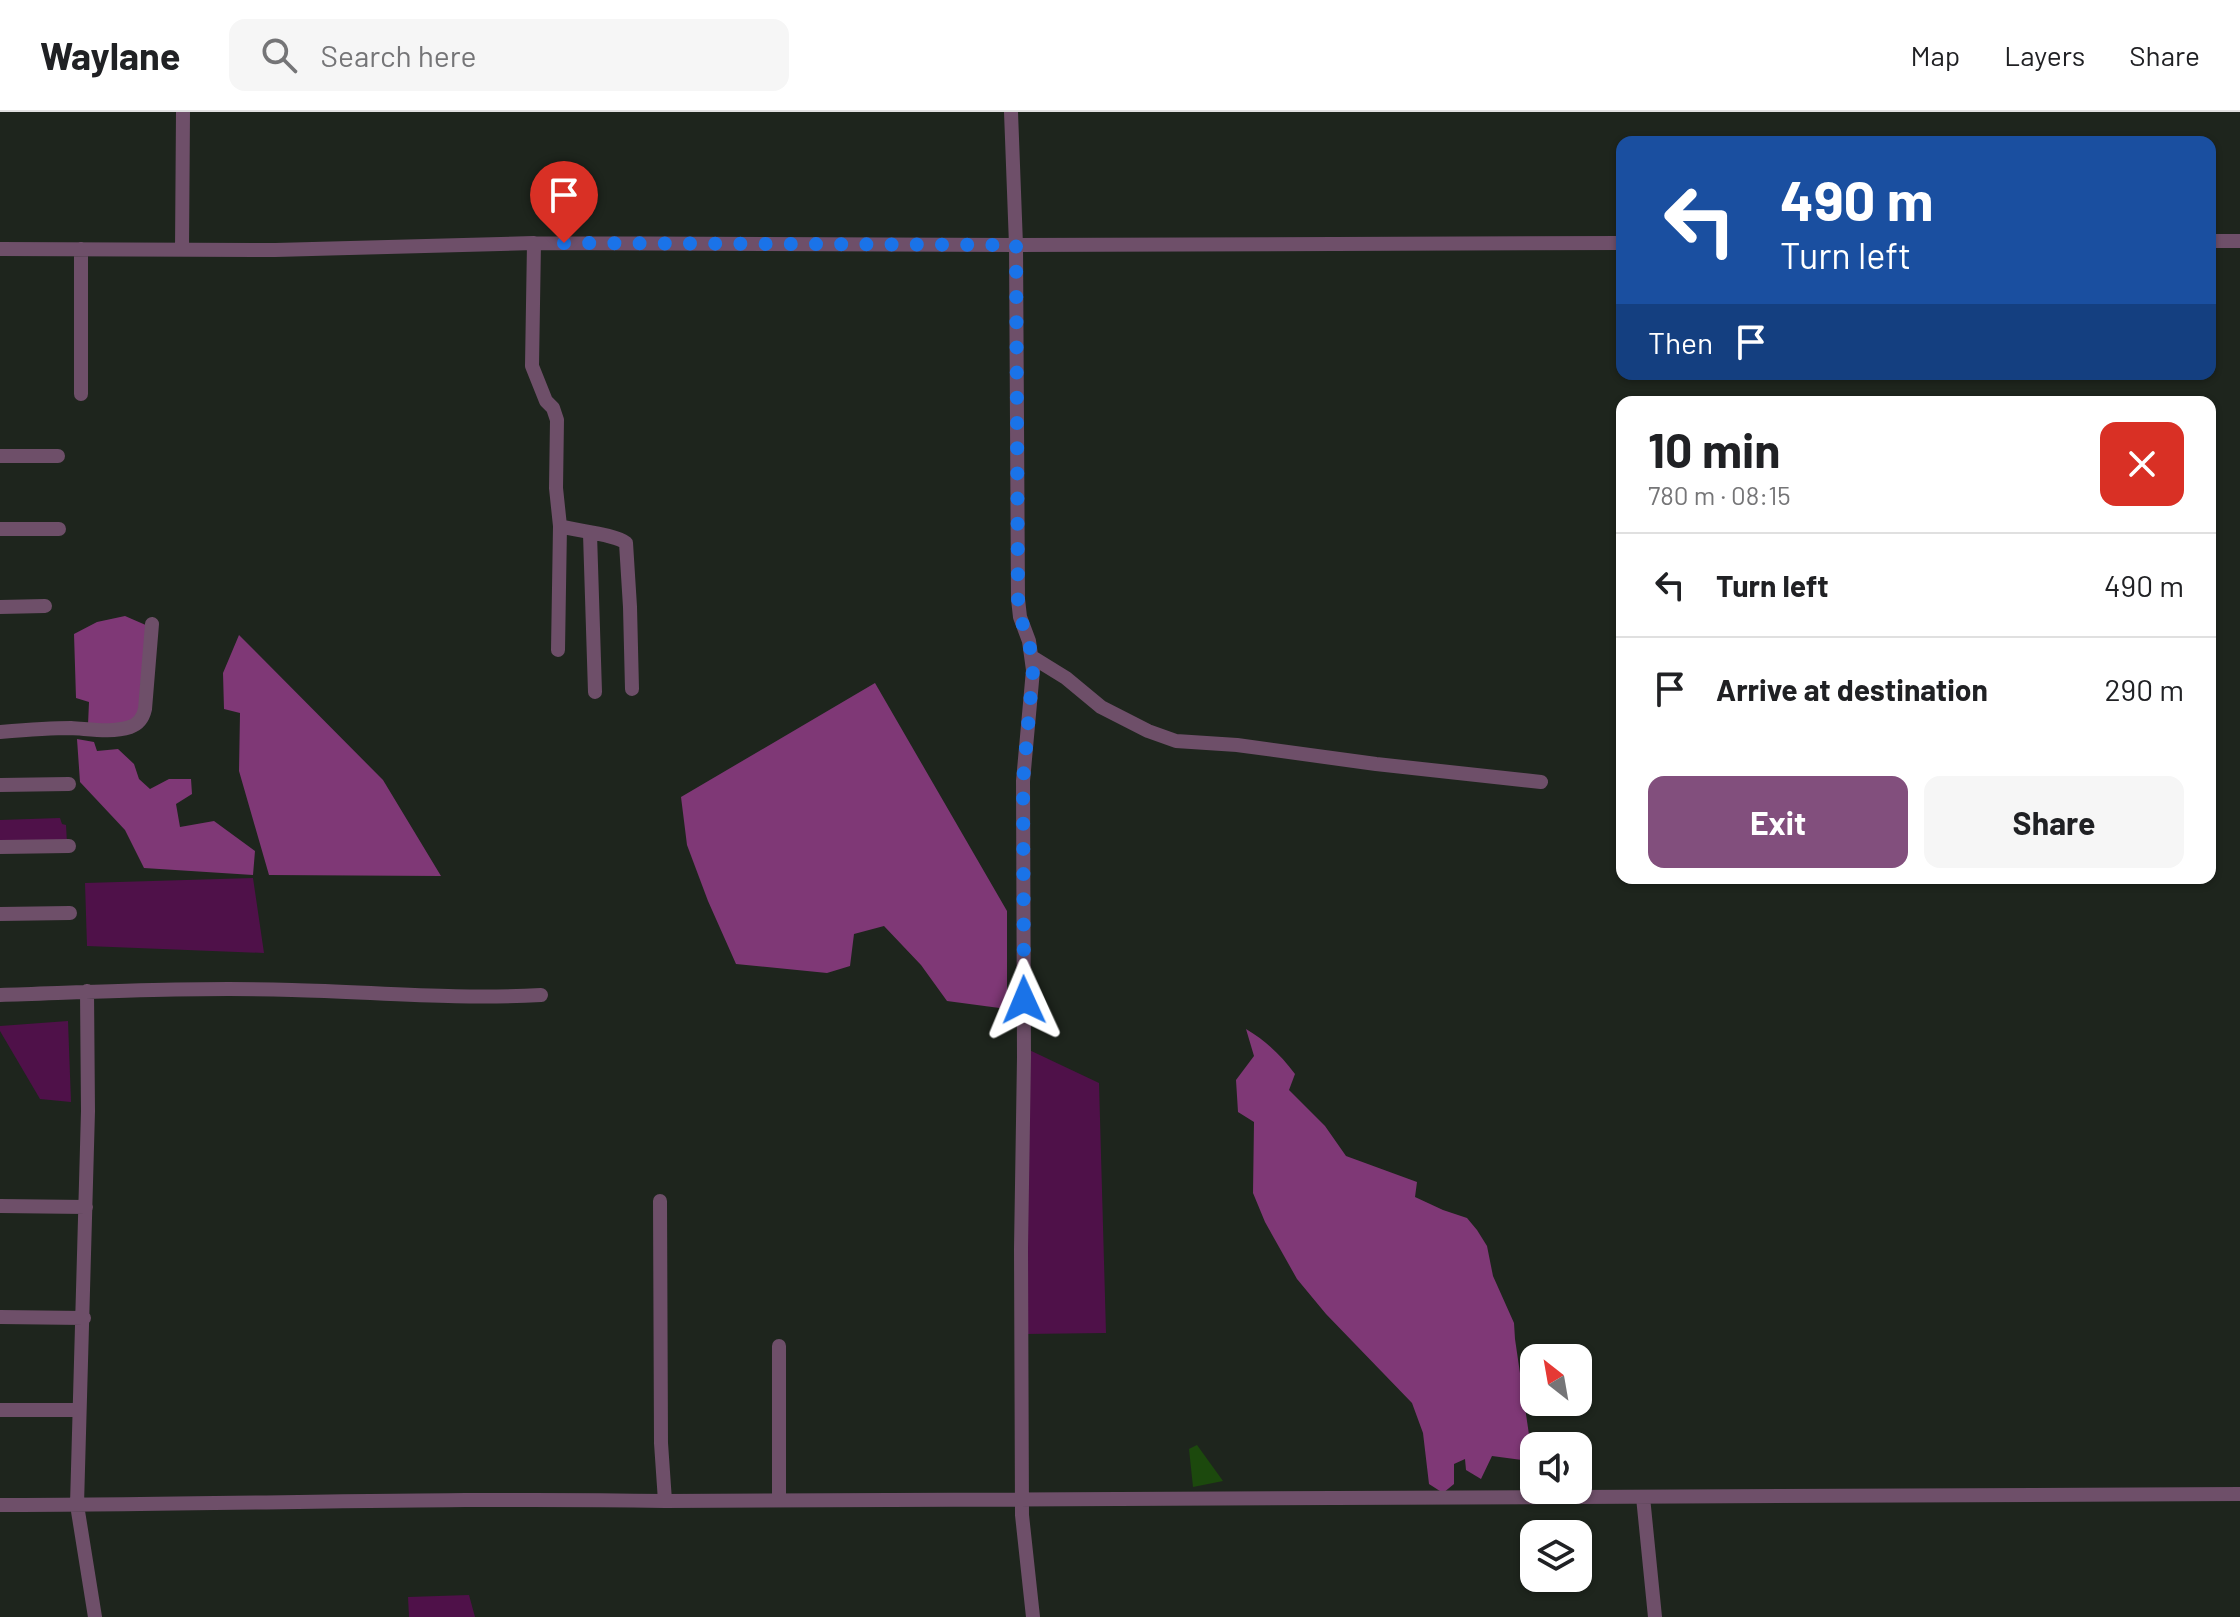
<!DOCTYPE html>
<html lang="en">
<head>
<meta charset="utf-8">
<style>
  :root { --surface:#fff; --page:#f6f6f6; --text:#202124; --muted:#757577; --line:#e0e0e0; --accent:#824f7d }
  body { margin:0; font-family:Barlow,sans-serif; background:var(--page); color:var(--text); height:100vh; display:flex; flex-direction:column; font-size:30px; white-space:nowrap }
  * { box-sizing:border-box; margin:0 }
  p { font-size:26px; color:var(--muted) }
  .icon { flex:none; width:44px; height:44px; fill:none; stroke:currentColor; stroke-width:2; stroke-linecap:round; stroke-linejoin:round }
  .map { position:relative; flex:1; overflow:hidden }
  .panel { position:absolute; left:1616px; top:284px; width:600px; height:488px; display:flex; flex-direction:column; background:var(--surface); border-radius:16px; box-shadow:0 2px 6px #0004 }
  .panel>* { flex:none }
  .top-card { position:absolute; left:1616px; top:24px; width:600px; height:244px; border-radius:16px; box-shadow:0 2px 6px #0004; background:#1a4fa0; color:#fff; overflow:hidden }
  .needle { width:52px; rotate:329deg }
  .buttons { position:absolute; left:1520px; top:1232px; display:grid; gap:16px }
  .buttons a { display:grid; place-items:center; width:72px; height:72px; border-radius:16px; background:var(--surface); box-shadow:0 2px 6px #0004; font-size:40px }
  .pin { position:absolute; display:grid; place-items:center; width:68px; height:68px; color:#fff; margin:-82px -34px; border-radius:50% 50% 50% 0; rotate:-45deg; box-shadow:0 0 8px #0007 }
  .pin .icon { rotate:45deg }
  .me { position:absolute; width:88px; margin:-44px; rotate:359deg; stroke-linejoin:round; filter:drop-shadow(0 0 6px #0008) }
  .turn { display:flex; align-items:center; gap:28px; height:168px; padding:0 32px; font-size:36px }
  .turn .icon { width:104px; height:104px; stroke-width:2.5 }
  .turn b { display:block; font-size:56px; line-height:68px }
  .then { display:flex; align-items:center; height:76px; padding:0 32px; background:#0003; gap:16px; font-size:30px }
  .round { display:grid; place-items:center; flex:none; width:84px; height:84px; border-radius:16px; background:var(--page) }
  .summary { display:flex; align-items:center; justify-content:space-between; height:136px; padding:0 32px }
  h1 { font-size:48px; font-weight:700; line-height:60px }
  .button { display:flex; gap:16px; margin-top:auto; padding:16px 32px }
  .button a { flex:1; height:92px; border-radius:16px; background:var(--accent); color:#fff; font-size:32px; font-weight:700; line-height:92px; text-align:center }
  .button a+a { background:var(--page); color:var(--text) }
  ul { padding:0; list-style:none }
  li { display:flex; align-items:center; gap:24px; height:104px; padding:0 32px; border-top:2px solid var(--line) }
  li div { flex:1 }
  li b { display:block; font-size:30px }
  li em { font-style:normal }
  header { display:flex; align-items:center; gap:48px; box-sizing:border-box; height:112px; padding:0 40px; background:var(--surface); border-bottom:2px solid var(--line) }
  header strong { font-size:38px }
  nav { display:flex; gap:44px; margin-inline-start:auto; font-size:28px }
  .search { width:560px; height:72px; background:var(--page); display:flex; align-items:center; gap:20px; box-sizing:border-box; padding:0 28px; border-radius:16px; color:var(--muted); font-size:30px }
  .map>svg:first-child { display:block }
  .green { fill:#4f1149 }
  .forest { fill:#7f3876 }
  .water { fill:#1c490d }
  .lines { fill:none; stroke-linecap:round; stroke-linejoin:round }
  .minor { stroke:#6e4f69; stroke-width:14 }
  .route { stroke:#1a73e8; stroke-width:14; stroke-dasharray:0 25.2 }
</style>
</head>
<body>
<header>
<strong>Waylane</strong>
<div class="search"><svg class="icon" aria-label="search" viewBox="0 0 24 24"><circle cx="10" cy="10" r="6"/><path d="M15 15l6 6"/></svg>Search here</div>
<nav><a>Map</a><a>Layers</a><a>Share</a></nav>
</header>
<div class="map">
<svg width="2240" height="1505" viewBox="0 0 2240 1505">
  <rect width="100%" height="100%" fill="#1e251d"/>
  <path class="green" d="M60,706L62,712L66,713L67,731L0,732V708Z
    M253,766L264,841L87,834L85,771Z
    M68,909L71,990L40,987L0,919V914Z
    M1025,936L1099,971L1106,1221L1024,1222Z
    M469,1483L475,1505H409L408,1485Z"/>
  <path class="forest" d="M125,504L148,514L139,603L126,613H88L89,590L76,586L74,522L97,510Z
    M239,523L383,668L441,764L269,763L239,659L240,601L224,597L223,561Z
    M875,571L1007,799V897L947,889L921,853L884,814L854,822L850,854L827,861L736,852L708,789L687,733L681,685Z
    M77,627L94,630L97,639L118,637L134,652L139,667L150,677L169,667H191L192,682L176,692L180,715L214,709L255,739L253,763L144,756L125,718L80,670Z
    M1246,917C1266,929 1281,943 1295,962L1289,978L1325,1014L1346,1044L1417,1070L1415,1085L1443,1098L1467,1106L1477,1118L1487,1134L1493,1164L1514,1211L1515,1227L1533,1350L1531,1380L1522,1348L1492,1344L1481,1367L1466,1358L1465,1347L1454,1352V1372L1443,1381L1429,1372L1423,1321L1412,1291L1326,1202L1297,1167L1265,1110L1253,1081L1254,1010L1238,1000L1236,968L1254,944Z"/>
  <path class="water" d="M1197,1333L1223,1369L1193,1375L1189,1337Z"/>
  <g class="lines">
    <path class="minor" d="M1011,0L1016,133L1018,487L1020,505L1029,529L1033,558L1023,669L1024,945L1021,1137L1022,1403L1033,1505
      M2210,129H2240
      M534,131L532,254L546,289L553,296L557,308L556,376L560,414L558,538
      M0,137L275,138L534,131L1016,133L1622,131
      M182,137L183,0
      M81,282V137
      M0,344H58
      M560,414C577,419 615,422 626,431L630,495L632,577
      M0,417H59
      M590,422L595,580
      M0,495L45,494
      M1032,545L1066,566L1101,595L1148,619L1176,629L1237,633L1376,652L1541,670
      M0,620C24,618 48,616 71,616C90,617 112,621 130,615C139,612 143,606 145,597L152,512
      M0,673L69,672
      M0,735L69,734
      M0,802L70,801
      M87,879L88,999L77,1393L95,1505
      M0,883C97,880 195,875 292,878C375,880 458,888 541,883
      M660,1089L661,1331L665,1389
      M0,1094L86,1095
      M0,1205L84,1206
      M779,1234V1388
      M0,1298H78
      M1643,1385L1655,1505
      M0,1393C222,1393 443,1385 665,1389L2240,1382"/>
  </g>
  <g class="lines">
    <path class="route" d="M564,131L1016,133L1018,487L1020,505L1029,529L1033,558L1023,669L1024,888"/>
  </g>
</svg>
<div class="buttons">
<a><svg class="needle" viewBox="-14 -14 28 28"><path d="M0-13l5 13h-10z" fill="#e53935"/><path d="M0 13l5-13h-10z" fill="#757577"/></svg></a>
<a><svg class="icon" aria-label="sound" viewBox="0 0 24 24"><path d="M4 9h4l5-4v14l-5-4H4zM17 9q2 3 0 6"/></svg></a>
<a><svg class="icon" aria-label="layers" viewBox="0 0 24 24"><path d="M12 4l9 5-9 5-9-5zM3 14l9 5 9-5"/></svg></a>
</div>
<div class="pin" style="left:564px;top:131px;background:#d93025"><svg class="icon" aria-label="arrive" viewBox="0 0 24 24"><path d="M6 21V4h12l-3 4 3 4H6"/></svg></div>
<svg class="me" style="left:1024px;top:888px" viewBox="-20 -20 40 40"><path d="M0-17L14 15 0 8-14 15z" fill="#1a73e8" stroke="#fff" stroke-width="4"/></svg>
<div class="top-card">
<div class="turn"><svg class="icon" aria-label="left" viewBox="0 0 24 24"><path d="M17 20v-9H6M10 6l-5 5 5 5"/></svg><div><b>490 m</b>Turn left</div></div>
<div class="then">Then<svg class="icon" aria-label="arrive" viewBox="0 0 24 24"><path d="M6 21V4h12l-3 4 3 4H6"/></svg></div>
</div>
<section class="panel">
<div class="summary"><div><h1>10 min</h1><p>780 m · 08:15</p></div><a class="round" style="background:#d93025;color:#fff"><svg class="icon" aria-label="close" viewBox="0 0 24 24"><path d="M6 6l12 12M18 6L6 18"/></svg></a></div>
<ul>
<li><svg class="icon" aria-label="left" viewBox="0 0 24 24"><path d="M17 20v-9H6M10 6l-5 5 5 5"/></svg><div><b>Turn left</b></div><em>490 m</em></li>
<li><svg class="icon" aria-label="arrive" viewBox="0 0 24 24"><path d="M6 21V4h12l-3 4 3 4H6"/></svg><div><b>Arrive at destination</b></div><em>290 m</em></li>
</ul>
<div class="button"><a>Exit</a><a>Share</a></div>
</section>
</div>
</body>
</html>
